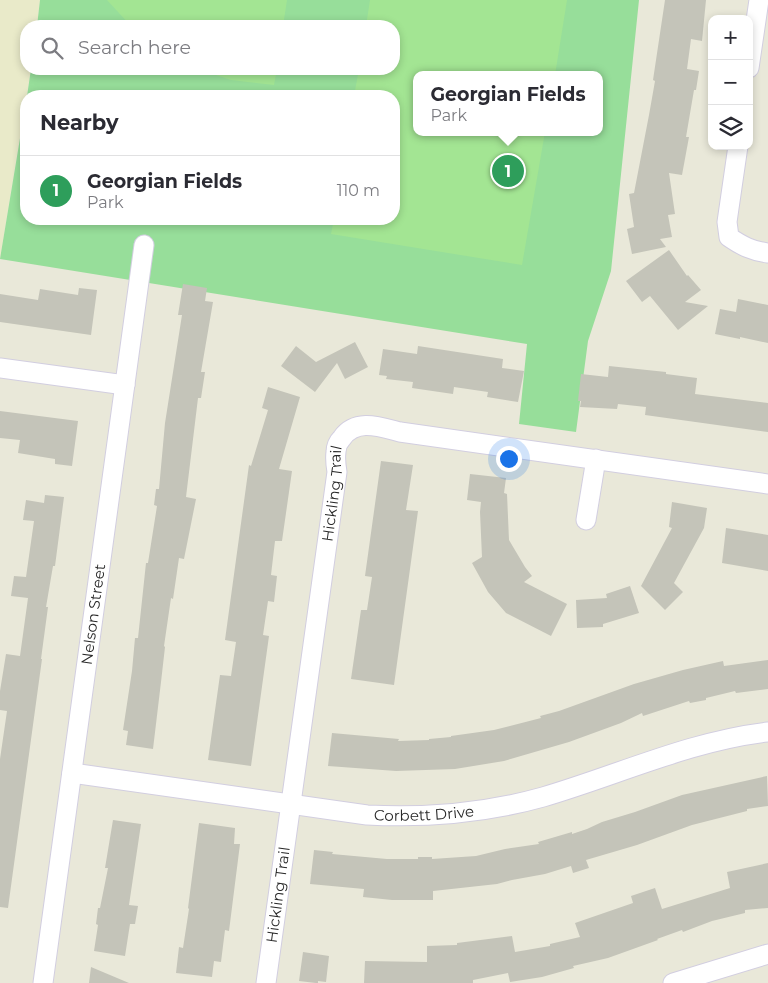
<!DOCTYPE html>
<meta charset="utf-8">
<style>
:root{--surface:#fff;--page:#f2f2f3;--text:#2b2b33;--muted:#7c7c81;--line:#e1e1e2;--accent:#0f766e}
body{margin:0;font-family:Montserrat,sans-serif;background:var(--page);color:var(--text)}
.controls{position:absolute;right:15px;top:15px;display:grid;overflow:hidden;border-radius:10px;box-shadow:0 2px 8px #0003}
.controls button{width:45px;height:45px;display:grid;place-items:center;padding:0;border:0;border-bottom:1px solid var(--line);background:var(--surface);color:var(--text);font:25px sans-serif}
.you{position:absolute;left:508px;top:458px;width:18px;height:18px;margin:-12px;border:4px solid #fff;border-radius:50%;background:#1a73e8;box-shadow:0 0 0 8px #1a73e833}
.badge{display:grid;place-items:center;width:32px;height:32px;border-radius:50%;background:var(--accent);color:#fff;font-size:16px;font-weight:700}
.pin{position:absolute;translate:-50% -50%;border:2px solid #fff;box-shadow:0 1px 5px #0006}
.popup{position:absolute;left:413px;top:71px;width:190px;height:65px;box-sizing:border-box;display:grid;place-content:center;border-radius:10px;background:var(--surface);filter:drop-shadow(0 1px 4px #0005);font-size:16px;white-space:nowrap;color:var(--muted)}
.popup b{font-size:19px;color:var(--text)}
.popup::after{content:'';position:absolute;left:50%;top:100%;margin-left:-10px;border:10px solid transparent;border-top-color:var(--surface)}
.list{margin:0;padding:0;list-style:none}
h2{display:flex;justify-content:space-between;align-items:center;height:65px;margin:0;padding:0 20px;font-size:21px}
h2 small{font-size:16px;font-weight:400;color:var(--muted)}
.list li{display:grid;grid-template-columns:32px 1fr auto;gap:15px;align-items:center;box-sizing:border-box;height:70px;padding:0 20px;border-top:1px solid var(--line)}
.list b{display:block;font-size:19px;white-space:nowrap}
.list p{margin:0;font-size:16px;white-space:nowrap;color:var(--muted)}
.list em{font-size:16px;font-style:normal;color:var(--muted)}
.icon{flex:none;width:28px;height:28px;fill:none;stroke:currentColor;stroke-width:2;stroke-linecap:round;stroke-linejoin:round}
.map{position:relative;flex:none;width:768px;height:983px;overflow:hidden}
.search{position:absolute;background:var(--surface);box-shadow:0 2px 8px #0003;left:20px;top:20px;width:380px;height:55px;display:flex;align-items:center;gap:12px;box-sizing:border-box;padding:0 18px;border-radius:20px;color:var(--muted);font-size:19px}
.panel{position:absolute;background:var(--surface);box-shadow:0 2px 8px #0003;left:20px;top:90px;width:380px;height:135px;border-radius:20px}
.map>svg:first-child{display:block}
.education{fill:#e9eac9}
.green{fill:#97de9a;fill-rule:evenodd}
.pitch{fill:#a3e593}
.building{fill:#c4c4b9}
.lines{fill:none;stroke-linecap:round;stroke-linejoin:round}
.minor-casing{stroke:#d2cee0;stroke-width:21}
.minor{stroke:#fff;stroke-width:19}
.labels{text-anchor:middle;stroke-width:4.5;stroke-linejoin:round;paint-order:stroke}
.street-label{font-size:15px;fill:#272727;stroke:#fff}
</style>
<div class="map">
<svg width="768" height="983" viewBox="0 0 768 983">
<rect width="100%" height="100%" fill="#e9e8d9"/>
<path class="education" d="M0,0H40L37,26H26V69H31L0,259Z"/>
<path class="green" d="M40,0H639L611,271L588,341L576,432L519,424L527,344L0,259L26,102V219H394V96H27L31,69H394V26H37ZM417,75H599V132H417Z"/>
<path class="pitch" d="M107,0H287L283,26H131Z
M370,0H567L555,75H417V132H545L522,265L331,234L334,219H394V96H354L359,69H394V26H366Z
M198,69H277L274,85L231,80Z"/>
<path class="building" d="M665,0H706L702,41L691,39L687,69L699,71L696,90H694L686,137H689L682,175L669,173L675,214L668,215L672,237L660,239L666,247L632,254L627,229L634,227L629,194L634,193L649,115L655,81L653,80Z
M669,250L687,276L688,275L701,290L685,302L708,306L678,330L650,296L642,302L626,281Z
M183,284L207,288L205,301L213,302L201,372H205L201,398H198L186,497L196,499L184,559L179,558L173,599L171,598L164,646L165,647L161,682L153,749L126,745L128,731L123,730L132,671L135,638H138L146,563H148L157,506L154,505L156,489H159L165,423L182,315H178Z
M79,288L97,290L91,335L0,322V294L38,300L40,289L78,295Z
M738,299L768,305V343L740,337V339L715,334L720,309L736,312Z
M355,342L368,367L345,379L337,363L315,392L281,366L296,346L316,362Z
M418,346L503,359L502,368L524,371L518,402L487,397L488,392L454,387L453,394L412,388L413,382L386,379L387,376L379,375L383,349L417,354Z
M609,366L666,372V374L697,378L695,394L768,403V432L645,415L646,407L618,404L617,409L580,407L581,401H578L581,374L608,377Z
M268,387L300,397L279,469L292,471L282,541H275L271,575L277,576L274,602L268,601L263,635L269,636L251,766L208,760L220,675L231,676L236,642L225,640L249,465L251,466L268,410L262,408Z
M0,411L78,421L72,466L55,464V459L18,453L20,440L0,438Z
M381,461L413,465L406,510L418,511L394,685L351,679L361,610H367L372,577L365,576Z
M470,474L506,478L504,493L507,494L509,540L525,567L532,576L524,582L567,604L551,636L506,613L488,592L472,563L482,557L480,512L481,502L467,500Z
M45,495L64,497L55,566H53L46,607H48L41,659H42L8,908L0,907V759L7,711L0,710V691L6,654L20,656L28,598L11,596L14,576L26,577L34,521L23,520L26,500L44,503Z
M672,502L707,508L704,528L674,583L683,592L665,610L641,586L672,528L669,527Z
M726,528L768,535V571L722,563Z
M630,586L639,613L603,624V627L577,628L576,600L607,598L606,594Z
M768,660V689L736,693L735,691L706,698V700L690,703L689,701L643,716L642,713L621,723L569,742L504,761L455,769L396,771L328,766L332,733L399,739L398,741L429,740V739L451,737V736L494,730L541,718L540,716L559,711L634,684L683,670L723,661L724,666Z
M767,776L768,806L747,809V811L692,825L637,845L586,860L589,868L573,873L571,866L545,874L512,880L497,884L433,891V900H392L363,897L364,889L310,884L314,850L333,852L332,854L387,859H418V857H432V859L476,856L505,849L539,844L538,842L572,832V834L587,829L602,822L635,812L682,795Z
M113,820L141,824L129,905L138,906L135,924H130L125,956L94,951L98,925L96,924L98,908H100L108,868H105Z
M199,823L235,828L234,844H240L229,931L225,930L221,962L214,961L212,977L176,973L179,947L183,948L189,909L188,908Z
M768,863V908L745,910V913L712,921L683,932L682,930L657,939L658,940L608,958L573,966L574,968L542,977L510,982L508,973L473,980V983H364L365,961L427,962V946L457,945V943L512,936L515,952L550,946V944L580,937L575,923L633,903L631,896L655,888L662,909L730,888L727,872Z
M303,952L329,956L326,982L318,981V983H316L299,981Z
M91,967L129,983H89Z"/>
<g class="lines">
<defs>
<g id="minor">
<path d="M749,68L759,0"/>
<path d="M738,146L727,222L729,237C742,246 752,251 768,253"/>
<path d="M0,368L125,385"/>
<path d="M586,520L596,459"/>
<path id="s1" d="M72,773L367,815C426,818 486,813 543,797C618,775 690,741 768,732"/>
<path id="s2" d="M43,983L144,245"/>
<path id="s3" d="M266,983L337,472C336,466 335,459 336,452C336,447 338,442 342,438C356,418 380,427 400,432L768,484"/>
<path d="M673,983L768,954"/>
</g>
</defs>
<use href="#minor" class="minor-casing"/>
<use href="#minor" class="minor"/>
</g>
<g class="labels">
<g class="street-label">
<text dy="5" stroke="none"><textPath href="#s3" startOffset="494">Hickling Trail</textPath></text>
<text dy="5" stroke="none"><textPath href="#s2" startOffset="372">Nelson Street</textPath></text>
<text dy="5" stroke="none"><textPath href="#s1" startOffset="355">Corbett Drive</textPath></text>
<text dy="5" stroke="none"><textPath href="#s3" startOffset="89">Hickling Trail</textPath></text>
</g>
</g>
</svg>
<div class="controls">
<button>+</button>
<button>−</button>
<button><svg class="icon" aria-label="layers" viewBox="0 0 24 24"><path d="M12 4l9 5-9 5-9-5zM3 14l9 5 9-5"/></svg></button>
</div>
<div class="you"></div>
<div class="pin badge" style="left:508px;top:171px;background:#2e9e5b">1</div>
<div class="popup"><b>Georgian Fields</b>Park</div>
<div class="search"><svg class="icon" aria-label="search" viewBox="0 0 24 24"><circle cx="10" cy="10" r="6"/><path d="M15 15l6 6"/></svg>Search here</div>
<section class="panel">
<h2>Nearby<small></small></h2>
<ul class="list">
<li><span class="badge" style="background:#2e9e5b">1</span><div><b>Georgian Fields</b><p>Park</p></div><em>110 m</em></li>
</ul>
</section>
</div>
